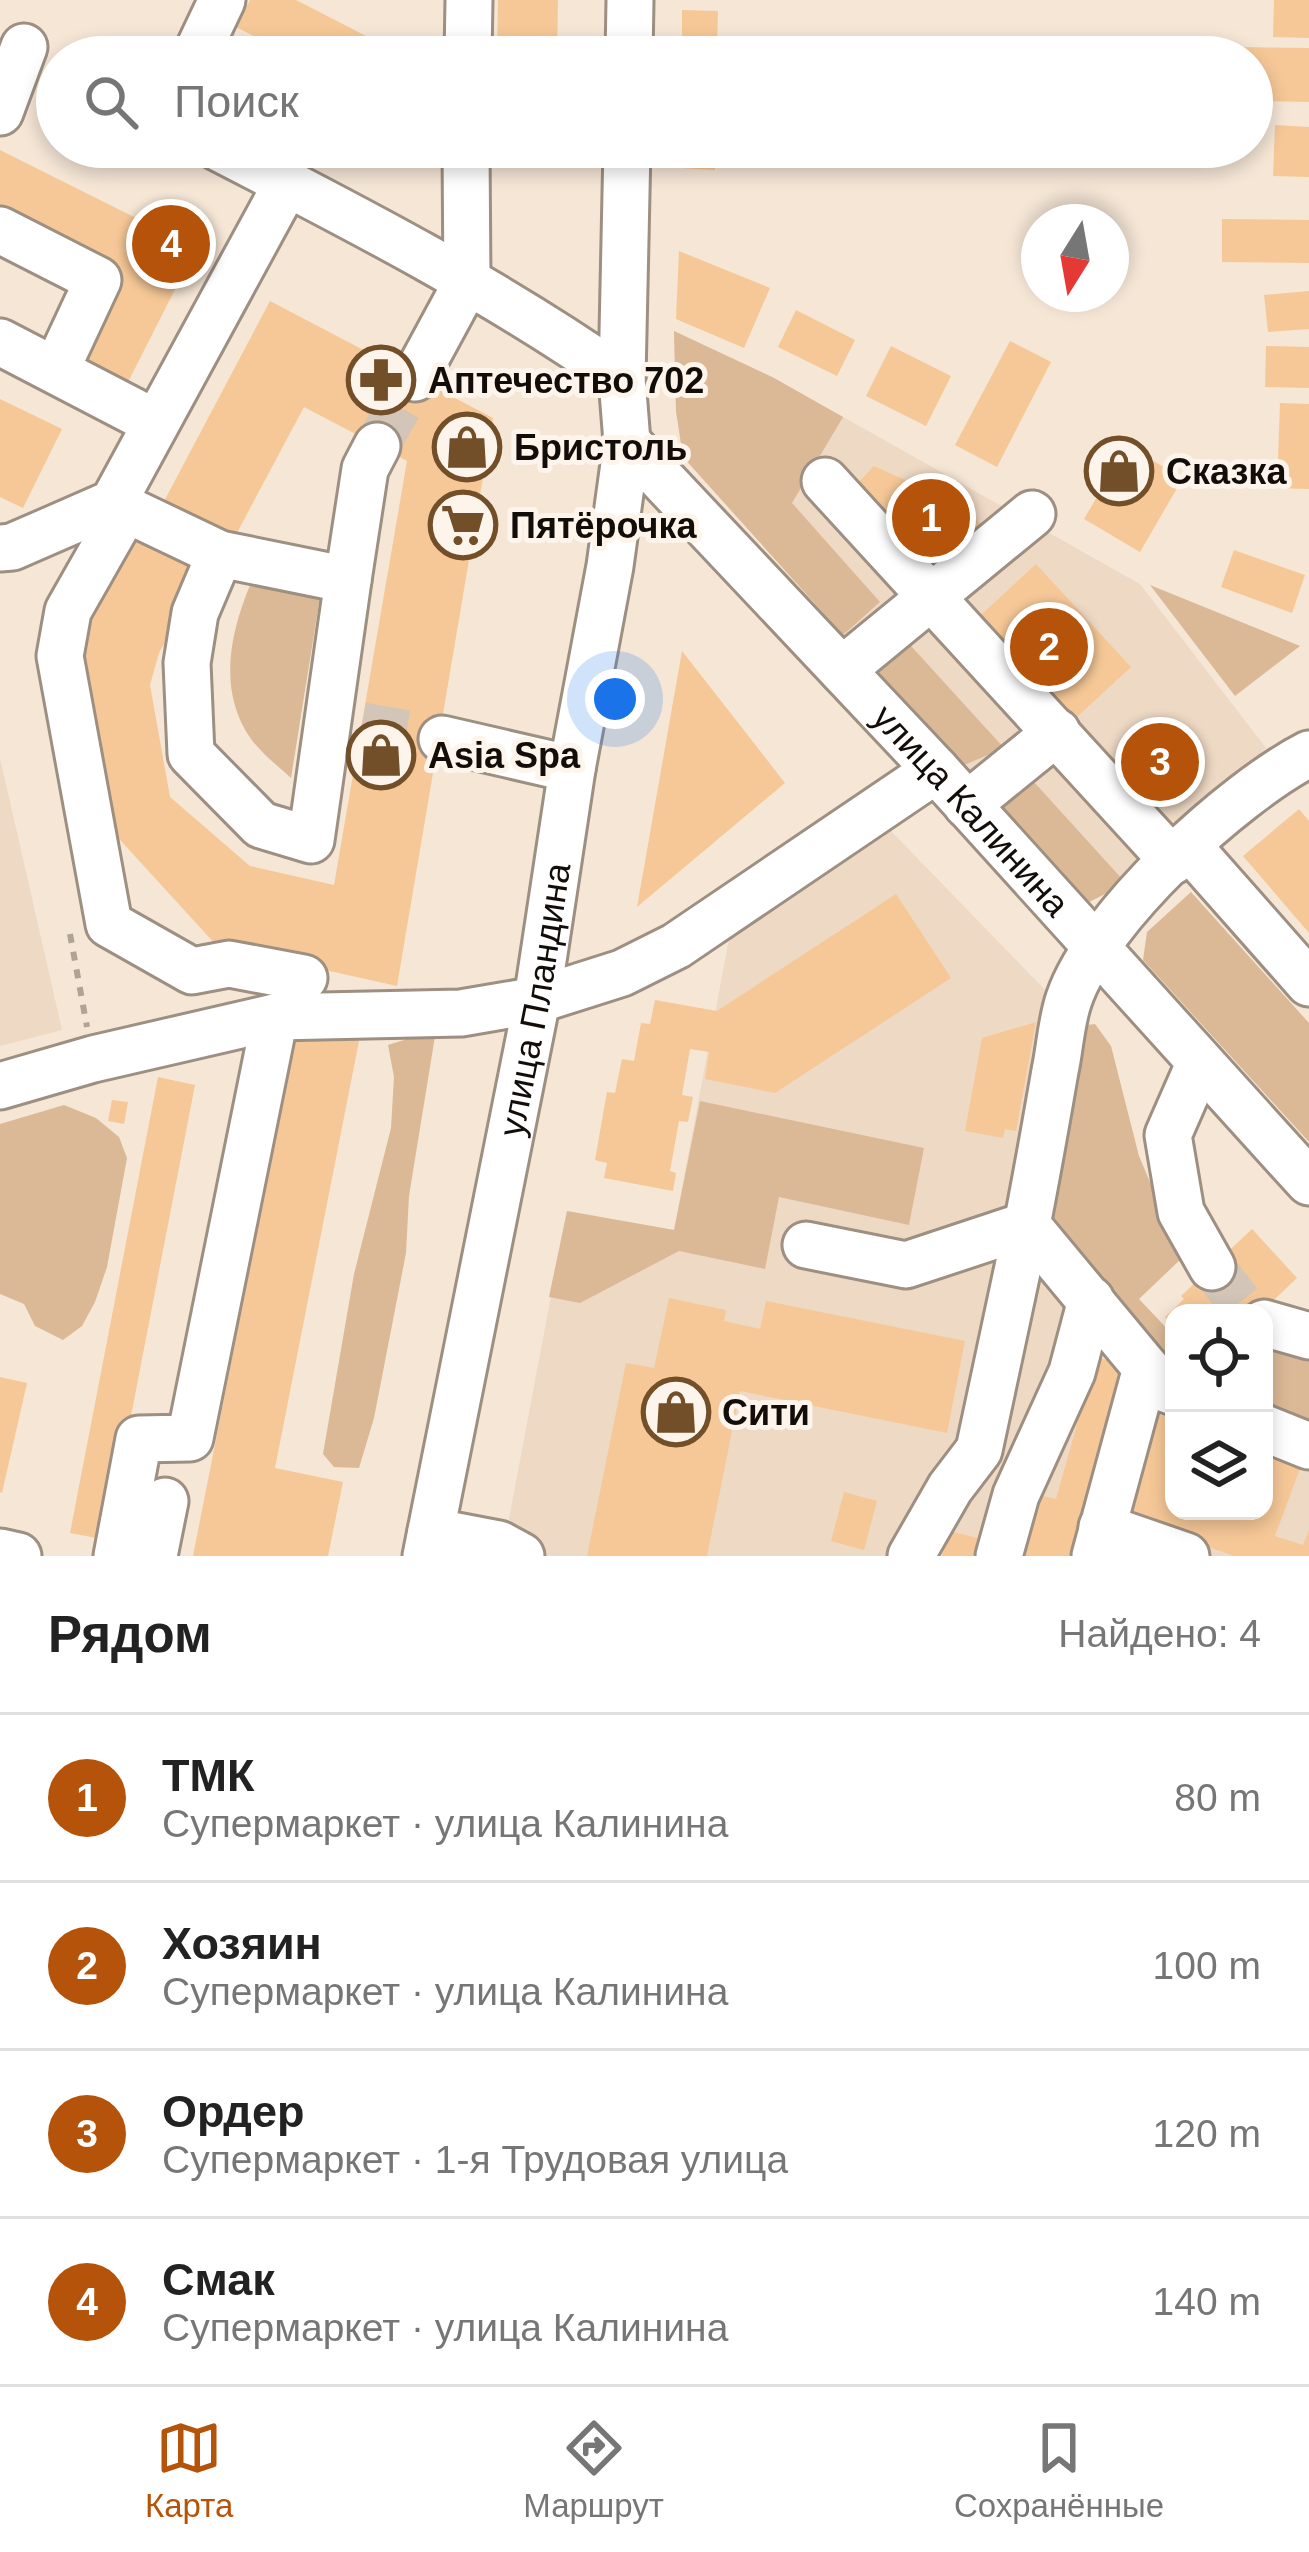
<!DOCTYPE html>
<html lang="ru">
<meta charset="utf-8">
<style>
:root{--surface:#fff;--page:#f6f6f6;--text:#222;--muted:#767676;--line:#e0e0e0;--accent:#b45309}
body{margin:0;font-family:Helvetica,sans-serif;background:var(--page);color:var(--text)}
.controls{position:absolute;right:36px;bottom:36px;display:grid;overflow:hidden;border-radius:24px;box-shadow:0 6px 18px #0003}
.controls button{width:108px;height:108px;display:grid;place-items:center;padding:0;border:0;border-bottom:3px solid var(--line);background:var(--surface);color:var(--text);font:60px sans-serif}
.compass{position:absolute;left:1021px;top:204px;width:108px;height:108px;border-radius:50%;background:var(--surface);box-shadow:0 6px 18px #0003;rotate:191deg}
.you{position:absolute;left:615px;top:699px;width:42px;height:42px;margin:-30px;border:9px solid #fff;border-radius:50%;background:#1a73e8;box-shadow:0 0 0 18px #1a73e833}
.badge{display:grid;place-items:center;width:78px;height:78px;border-radius:50%;background:var(--accent);color:#fff;font-size:39px;font-weight:700}
.pin{position:absolute;translate:-50% -50%;border:6px solid #fff;box-shadow:0 3px 12px #0006}
.list{margin:0;padding:0;list-style:none}
h2{display:flex;justify-content:space-between;align-items:center;height:156px;margin:0;padding:0 48px;font-size:51px}
h2 small{font-size:39px;font-weight:400;color:var(--muted)}
.list li{display:grid;grid-template-columns:78px 1fr auto;gap:36px;align-items:center;box-sizing:border-box;height:168px;padding:0 48px;border-top:3px solid var(--line)}
.list b{display:block;font-size:45px;white-space:nowrap}
.list p{margin:0;font-size:39px;white-space:nowrap;color:var(--muted)}
.list em{font-size:39px;font-style:normal;color:var(--muted)}
.icon{flex:none;width:66px;height:66px;fill:none;stroke:currentColor;stroke-width:2;stroke-linecap:round;stroke-linejoin:round}
.map{position:relative;flex:none;width:1309px;height:1556px;overflow:hidden}
.search{position:absolute;background:var(--surface);box-shadow:0 6px 18px #0003;left:36px;right:36px;top:36px;height:132px;display:flex;align-items:center;gap:30px;box-sizing:border-box;padding:0 42px;border-radius:66px;color:var(--muted);font-size:45px}
.sheet{height:828px;background:var(--surface)}
nav{display:flex;justify-content:space-around;align-items:center;box-sizing:border-box;height:168px;border-top:3px solid var(--line);background:var(--surface);font-size:33px;color:var(--muted)}
nav a{display:grid;justify-items:center;gap:6px}
nav .on{color:var(--accent)}
.map>svg:first-child{display:block}
.built{fill:#eed9c4}
.green{fill:#dbb996}
.building{fill:#f6c897}
.lines{fill:none;stroke-linecap:round;stroke-linejoin:round}
.minor-tunnel{stroke:#d3c5b7;stroke-width:45;stroke-dasharray:45 22;stroke-linecap:butt}
.minor-casing{stroke:#9d8f81;stroke-width:51}
.path{stroke:#afa396;stroke-width:6;stroke-dasharray:9 9;stroke-linecap:butt}
.minor{stroke:#fff;stroke-width:45}
.labels{text-anchor:middle;stroke-width:10;stroke-linejoin:round;paint-order:stroke}
.poi-label{font-size:36px;font-weight:bold;fill:#120d08;stroke:#fdf4eb;text-anchor:start}
.street-label{font-size:36px;fill:#120d08;stroke:#fdf4eb}
</style>
<div class="map">
<svg width="1309" height="1556" viewBox="0 0 1309 1556">
<rect width="100%" height="100%" fill="#f5e6d6"/>
<path class="built" d="M674,331L774,378L1140,584L1266,748L1107,893L1087,903L683,457L676,411Z
M0,758L62,1030L0,1046Z
M887,827L1050,995L1069,1299L1055,1361L1174,1388V1511H1264V1421L1309,1437V1556H502L567,1211L674,1230L730,934Z"/>
<path class="green" d="M674,331L774,378L843,417L792,503L880,602L843,635L683,457L676,411Z
M257,569L320,597L291,778C278,766 262,754 251,739C214,686 233,622 257,569Z
M1150,585L1300,646L1235,696Z
M901,635L1004,748L962,766L873,668Z
M1024,771L1123,880L1107,893L1087,903L1000,808Z
M1191,892L1309,1023V1142L1143,960L1147,932Z
M1095,1024L1111,1046L1139,1156L1182,1258L1139,1299L1174,1336V1380L1033,1224L1080,1026Z
M436,1030L409,1196L406,1253L374,1418L359,1468L334,1467L323,1454L354,1274L391,1128L394,1077L388,1045Z
M700,1101L924,1148L909,1225L779,1197L765,1269L679,1251L580,1303L549,1297L567,1211L674,1230Z
M64,1105L96,1118L119,1137L127,1158L107,1267L95,1302L82,1326L63,1340L35,1326L24,1304L0,1294V1124Z
M1264,1343L1309,1358V1437L1264,1421Z"/>
<path class="building" d="M250,0H296L407,57H294L236,27Z
M498,0H558L557,57H497Z
M1274,0H1309V38L1273,37Z
M682,10L718,11L717,49L749,51V57H682Z
M1238,47L1309,48V102L1252,101V57H1237Z
M1275,125L1309,127V177L1273,176Z
M497,147H557V160H497Z
M682,147H716L715,170L681,168Z
M0,150L196,248L123,392L65,363L111,272L0,216Z
M1222,219L1309,220V263L1222,262Z
M679,251L770,288L744,348L676,319Z
M1309,291V329L1268,332L1264,295Z
M270,301L493,418L397,986L217,946L100,818L74,664L82,620L132,529L205,568L159,653L150,685L170,797L250,866L334,885L407,461L304,407L231,544L161,507Z
M796,310L855,340L837,376L778,347Z
M1010,341L1051,362L997,467L955,445Z
M891,346L951,376L926,426L866,396Z
M1266,346L1309,347V388L1265,387Z
M0,399L62,429L23,508L0,497Z
M1280,403L1309,404V489L1277,488Z
M1127,446L1183,478L1140,552L1084,519Z
M874,466L966,508L983,527L939,570L856,485Z
M1234,550L1305,575L1292,613L1221,587Z
M1036,564L1131,667L1063,730L968,627Z
M682,651L785,783L637,907Z
M1160,716L1206,766L1161,808L1115,758Z
M1299,809L1309,821V933L1243,856Z
M896,894L951,978L775,1093L705,1079L709,1052L690,1049L682,1095L693,1097L688,1122L679,1121L670,1171L676,1173L673,1191L604,1178L607,1163L595,1160L607,1092L615,1093L622,1059L634,1061L641,1023L650,1024L655,1000L717,1011Z
M1036,1022L1016,1131L1005,1129L1003,1138L965,1131L982,1038Z
M297,1029L359,1041L275,1468L343,1482L328,1556H193Z
M158,1077L195,1085L107,1540L70,1533Z
M112,1100L128,1102L124,1124L108,1121Z
M1252,1229L1297,1278L1260,1313H1174V1326L1165,1317L1184,1299L1181,1296Z
M669,1298L726,1310L724,1321L760,1329L766,1301L965,1341L947,1433L740,1391L707,1556H587L626,1363L654,1368Z
M1096,1357L1126,1365L1076,1556H1010L1026,1492L1056,1499Z
M0,1377L27,1383L2,1493L0,1492Z
M1149,1411L1174,1420V1511H1264V1453L1301,1466L1275,1536L1303,1545L1309,1530V1556H1234L1114,1513Z
M844,1492L877,1501L864,1550L831,1541Z
M949,1531L982,1539L978,1556H942Z"/>
<g class="lines">
<path class="minor-tunnel" d="M377,446L415,378
M362,725L442,739
M1212,1267L1248,1313"/>
<defs>
<g id="minor">
<path d="M195,57L222,0"/>
<path d="M468,57L469,0"/>
<path d="M629,57L630,0"/>
<path d="M0,112L24,47"/>
<path d="M217,147C355,218 495,290 622,379"/>
<path d="M0,230L98,280L56,370"/>
<path d="M0,342L154,422"/>
<path d="M415,378L467,282L466,147"/>
<path id="s1" d="M627,442L936,770L1309,1182"/>
<path d="M825,481L1173,861"/>
<path d="M113,503L220,554L348,580L365,469L377,446"/>
<path d="M126,509L68,611L60,656L109,924L192,971L229,964L304,978"/>
<path d="M0,548L12,547L113,503L287,183"/>
<path d="M220,554L195,613L187,663L191,754L261,825L311,840L348,580"/>
<path d="M842,670L1032,514"/>
<path d="M442,739L572,769"/>
<path d="M967,805L1057,732"/>
<path d="M1188,846L1309,983"/>
<path d="M1200,1062L1168,1135L1181,1212L1212,1267"/>
<path d="M0,1086L93,1059L275,1017L461,1013L537,1000L622,973L676,946L936,770"/>
<path d="M806,1245L906,1265L1027,1225"/>
<path d="M1264,1323L1309,1336"/>
<path d="M1174,1392L1163,1388L1146,1368L1027,1225C1037,1174 1046,1123 1055,1071C1060,1048 1061,1022 1069,999C1097,917 1233,793 1309,754"/>
<path d="M1264,1428L1309,1446"/>
<path d="M1102,1527L1186,1556"/>
<path d="M431,1531L499,1544L521,1556"/>
<path d="M0,1552L18,1556"/>
<path d="M117,1556L139,1439L190,1438L275,1017"/>
<path d="M154,1556L165,1501"/>
<path id="s2" d="M426,1556L537,1000L572,769L610,566L627,442L622,379L627,147"/>
<path d="M911,1556L950,1488L979,1450L1027,1225"/>
<path d="M999,1556L1016,1495L1072,1372L1091,1300"/>
<path d="M1095,1556L1146,1368"/>
</g>
</defs>
<use href="#minor" class="minor-casing"/>
<path class="path" d="M70,934L87,1027"/>
<use href="#minor" class="minor"/>
</g>
<defs>
<symbol id="pharmacy-ring" viewBox="-11 -11 22 22"><circle r="9.5" fill="#fdf4eb" stroke="#724f28" stroke-width="1.5"/><path d="M-2-6h4v4h4v4h-4v4h-4v-4h-4v-4h4Z" fill="#724f28"/></symbol>
<symbol id="shop-ring" viewBox="-11 -11 22 22"><circle r="9.5" fill="#fdf4eb" stroke="#724f28" stroke-width="1.5"/><path d="M-5-2.5h2.3a2.7 3.5 0 0 1 5.4 0H5L5.5 6h-11ZM-1.5-2.5h3a1.5 2.3 0 0 0-3 0Z" fill="#724f28"/></symbol>
<symbol id="supermarket-ring" viewBox="-11 -11 22 22"><circle r="9.5" fill="#fdf4eb" stroke="#724f28" stroke-width="1.5"/><path d="M-6-5.5h2.5l.6 2H6L4.5 2H-2.5L-4.4-4H-6ZM-1.5 3.2a1.3 1.3 0 1 0 .1 0ZM3 3.2a1.3 1.3 0 1 0 .1 0Z" fill="#724f28"/></symbol>
</defs>
<g fill-rule="evenodd">
<use href="#pharmacy-ring" x="343" y="342" width="76" height="76"/>
<use href="#shop-ring" x="429" y="409" width="76" height="76"/>
<use href="#shop-ring" x="1081" y="433" width="76" height="76"/>
<use href="#supermarket-ring" x="425" y="487" width="76" height="76"/>
<use href="#shop-ring" x="343" y="717" width="76" height="76"/>
<use href="#shop-ring" x="638" y="1374" width="76" height="76"/>
</g>
<g class="labels">
<g class="poi-label">
<text x="428" y="393">Аптечество 702</text>
<text x="514" y="460">Бристоль</text>
<text x="1166" y="484">Сказка</text>
<text x="510" y="538">Пятёрочка</text>
<text x="428" y="768">Asia Spa</text>
<text x="722" y="1425">Сити</text>
</g>
<g class="street-label">
<text dy="13" stroke="none"><textPath href="#s1" startOffset="504">улица Калинина</textPath></text>
<text dy="13" stroke="none"><textPath href="#s2" startOffset="567">улица Пландина</textPath></text>
</g>
</g>
</svg>
<div class="controls">
<button><svg class="icon" aria-label="locate" viewBox="0 0 24 24"><circle cx="12" cy="12" r="6"/><path d="M12 2v4M12 18v4M2 12h4M18 12h4"/></svg></button>
<button><svg class="icon" aria-label="layers" viewBox="0 0 24 24"><path d="M12 4l9 5-9 5-9-5zM3 14l9 5 9-5"/></svg></button>
</div>
<svg class="compass" viewBox="-18 -18 36 36"><path d="M0-13l5 13h-10z" fill="#e53935"/><path d="M0 13l5-13h-10z" fill="#767676"/></svg>
<div class="you"></div>
<div class="pin badge" style="left:931px;top:518px">1</div>
<div class="pin badge" style="left:1049px;top:647px">2</div>
<div class="pin badge" style="left:1160px;top:762px">3</div>
<div class="pin badge" style="left:171px;top:244px">4</div>
<div class="search"><svg class="icon" aria-label="search" viewBox="0 0 24 24"><circle cx="10" cy="10" r="6"/><path d="M15 15l6 6"/></svg>Поиск</div>
</div>
<section class="sheet">
<h2>Рядом<small>Найдено: 4</small></h2>
<ul class="list">
<li><span class="badge">1</span><div><b>ТМК</b><p>Супермаркет · улица Калинина</p></div><em>80 m</em></li>
<li><span class="badge">2</span><div><b>Хозяин</b><p>Супермаркет · улица Калинина</p></div><em>100 m</em></li>
<li><span class="badge">3</span><div><b>Ордер</b><p>Супермаркет · 1-я Трудовая улица</p></div><em>120 m</em></li>
<li><span class="badge">4</span><div><b>Смак</b><p>Супермаркет · улица Калинина</p></div><em>140 m</em></li>
</ul>
</section>
<nav>
<a class="on"><svg class="icon" aria-label="map" viewBox="0 0 24 24"><path d="M3 6l6-2 6 2 6-2v14l-6 2-6-2-6 2zM9 4v14M15 6v14"/></svg>Карта</a>
<a><svg class="icon" aria-label="directions" viewBox="0 0 24 24"><path d="M12 3l9 9-9 9-9-9zM9 14v-3h6M13 9l2 2-2 2"/></svg>Маршрут</a>
<a><svg class="icon" aria-label="saved" viewBox="0 0 24 24"><path d="M7 4h10v16l-5-4-5 4z"/></svg>Сохранённые</a>
</nav>
